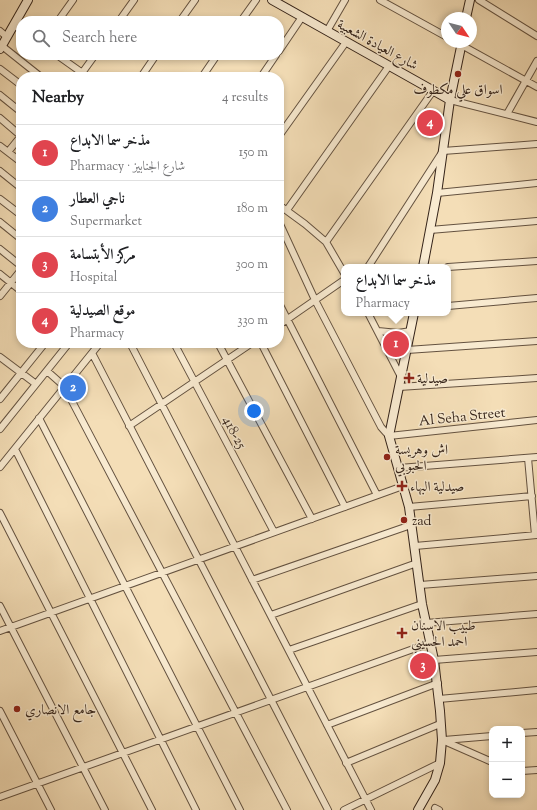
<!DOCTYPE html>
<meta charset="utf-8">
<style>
:root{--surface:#fff;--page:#f2f2f2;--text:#202124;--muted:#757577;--line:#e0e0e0;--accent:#8f2418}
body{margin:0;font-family:"Sorts Mill Goudy",Amiri,serif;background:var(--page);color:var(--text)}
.controls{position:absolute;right:12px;bottom:12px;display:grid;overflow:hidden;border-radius:8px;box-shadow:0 2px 6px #0003}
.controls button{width:36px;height:36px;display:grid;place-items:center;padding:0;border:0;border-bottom:1px solid var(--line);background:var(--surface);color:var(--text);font:20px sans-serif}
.compass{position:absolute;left:441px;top:12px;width:36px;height:36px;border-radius:50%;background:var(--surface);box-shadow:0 2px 6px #0003;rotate:125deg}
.you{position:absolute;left:254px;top:411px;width:14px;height:14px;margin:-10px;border:3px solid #fff;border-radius:50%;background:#1a73e8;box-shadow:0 0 0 6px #1a73e833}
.badge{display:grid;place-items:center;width:26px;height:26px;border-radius:50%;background:var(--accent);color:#fff;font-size:13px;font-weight:700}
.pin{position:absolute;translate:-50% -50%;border:2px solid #fff;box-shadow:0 1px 4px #0006}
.popup{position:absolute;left:341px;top:264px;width:110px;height:52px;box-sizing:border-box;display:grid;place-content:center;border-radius:8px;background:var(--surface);filter:drop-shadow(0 1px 3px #0005);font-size:13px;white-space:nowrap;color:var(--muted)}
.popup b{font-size:15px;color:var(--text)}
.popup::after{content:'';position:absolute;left:50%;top:100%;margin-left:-8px;border:8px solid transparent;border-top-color:var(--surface)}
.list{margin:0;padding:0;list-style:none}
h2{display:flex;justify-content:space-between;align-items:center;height:52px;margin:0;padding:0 16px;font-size:17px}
h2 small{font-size:13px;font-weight:400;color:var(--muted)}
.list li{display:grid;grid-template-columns:26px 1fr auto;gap:12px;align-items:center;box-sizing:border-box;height:56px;padding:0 16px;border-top:1px solid var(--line)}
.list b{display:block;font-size:15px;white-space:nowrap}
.list p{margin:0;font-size:13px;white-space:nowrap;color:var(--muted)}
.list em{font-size:13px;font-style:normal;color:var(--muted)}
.icon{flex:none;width:22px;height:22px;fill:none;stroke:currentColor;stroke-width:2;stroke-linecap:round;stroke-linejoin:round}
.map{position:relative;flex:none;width:537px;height:810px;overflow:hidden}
.search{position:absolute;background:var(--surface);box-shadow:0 2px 6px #0003;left:16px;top:16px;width:268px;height:44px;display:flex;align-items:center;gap:10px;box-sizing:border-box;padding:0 14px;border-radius:16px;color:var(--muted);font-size:15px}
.panel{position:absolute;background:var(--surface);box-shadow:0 2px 6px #0003;left:16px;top:72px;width:268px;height:276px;border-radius:16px}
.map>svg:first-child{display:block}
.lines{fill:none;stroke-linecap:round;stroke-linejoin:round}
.street-casing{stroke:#645240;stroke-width:8}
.secondary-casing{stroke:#342319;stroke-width:10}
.street{stroke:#f8ead0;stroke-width:6}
.secondary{stroke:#f8ead0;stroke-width:8}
.poi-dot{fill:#8f2418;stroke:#f8ead0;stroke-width:1.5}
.labels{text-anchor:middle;stroke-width:3;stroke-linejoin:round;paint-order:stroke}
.street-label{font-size:14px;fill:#342319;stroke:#f8ead0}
.poi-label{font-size:14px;fill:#342319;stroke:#f8ead0;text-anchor:start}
</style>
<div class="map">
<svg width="537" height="810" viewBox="0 0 537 810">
<rect width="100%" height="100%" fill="#f4deb7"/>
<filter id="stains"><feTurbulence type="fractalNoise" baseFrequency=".005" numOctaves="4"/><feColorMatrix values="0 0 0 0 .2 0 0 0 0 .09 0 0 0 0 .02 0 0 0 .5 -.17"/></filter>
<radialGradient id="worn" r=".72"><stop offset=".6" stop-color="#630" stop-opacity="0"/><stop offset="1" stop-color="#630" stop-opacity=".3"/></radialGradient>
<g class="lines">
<defs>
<path id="street" d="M380,0L447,37
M479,0L537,36
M58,21L73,0
M119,21L134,0
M180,21L195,0
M241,21L256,0
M14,25L21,30
M0,31L7,37
M327,31L345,0
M456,42L537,87
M2,46L41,77
M279,51L302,17
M57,55L88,77
M0,69L21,85
M82,73L95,55
M141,77L156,55
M202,77L217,55
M261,77L276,55
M0,95L21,112
M450,100L537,122
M507,114L537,61
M0,118L21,136
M279,136L346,42
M0,146L21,162
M8,152L21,136
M0,171L21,188
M437,193L537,183
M0,199L21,215
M279,205L305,224L326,242L344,273
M287,210L389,66
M0,222L21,239
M279,222L315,300L381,427L389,436L537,420
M430,230L537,221
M326,242L433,91
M0,249L21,266
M368,267L443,151L537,144
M448,267L537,261
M0,274L21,291
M0,296L21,270
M279,303L377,495
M448,306L537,298
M368,313L401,377
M279,325L344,280
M378,331L398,333L411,331
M130,343L371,810
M174,343L274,532
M218,343L312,519
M261,343L345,507
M407,350L537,341
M92,353L328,810
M0,357L36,384
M47,371L64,386L287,810
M399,387L537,378
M0,399L45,343
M39,418L240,810
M129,426L252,343
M0,429L69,343
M15,449L196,810
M528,458L535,535
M0,467L100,343
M399,468L537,457
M409,507L532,496
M0,513L152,810
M415,546L537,535
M252,580L411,525
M420,585L537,576
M0,606L105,810
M271,615L417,563
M426,623L537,614
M0,631L403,486
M289,650L422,604
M434,660L537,652
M439,699L537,690
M0,711L51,810
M327,725L438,683
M522,733L537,732
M442,740L492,762
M444,740L492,736
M346,763L440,724
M522,771L537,770
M0,797L430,643
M435,808L439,810
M344,810L440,763"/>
<path id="secondary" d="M272,0L450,100
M466,18L470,0
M0,49L28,0
M423,267L437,193L450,100L462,42
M414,313L389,436L409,507L422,604L434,660L440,711L442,740L440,763L435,780L418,810"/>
</defs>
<use href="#street" class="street-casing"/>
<use href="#secondary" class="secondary-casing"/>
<use href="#street" class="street"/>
<use href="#secondary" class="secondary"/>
</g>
<g class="poi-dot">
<circle cx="458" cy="74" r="4"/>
<path d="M407 372h4v4h4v4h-4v4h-4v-4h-4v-4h4z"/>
<circle cx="387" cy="457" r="4"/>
<path d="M400 480h4v4h4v4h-4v4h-4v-4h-4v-4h4z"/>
<circle cx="404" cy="520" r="4"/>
<path d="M400 627h4v4h4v4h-4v4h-4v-4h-4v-4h4z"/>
<circle cx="17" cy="709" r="4"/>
</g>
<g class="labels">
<g class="street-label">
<text transform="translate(378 44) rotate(29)" y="5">شارع العيادة الشعبية</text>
<text transform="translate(462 416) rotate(-6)" y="5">Al Seha Street</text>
<text transform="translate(235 432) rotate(62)" y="5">418-25</text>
</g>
<g class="poi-label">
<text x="458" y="94" text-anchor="middle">اسواق علي مكطوف</text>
<text x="417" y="383">صيدلية</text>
<text x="395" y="454">اش وهريسة<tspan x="395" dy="16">الحبوبي</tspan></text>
<text x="410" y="491">صيدلية البهاء</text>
<text x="412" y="525">zad</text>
<text x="411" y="630">طبيب الاسنان<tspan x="411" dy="16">احمد الحسيني</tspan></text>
<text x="25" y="714">جامع الانصاري</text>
</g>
</g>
<rect width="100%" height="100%" filter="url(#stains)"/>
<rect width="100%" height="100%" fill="url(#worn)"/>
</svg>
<div class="controls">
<button>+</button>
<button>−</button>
</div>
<svg class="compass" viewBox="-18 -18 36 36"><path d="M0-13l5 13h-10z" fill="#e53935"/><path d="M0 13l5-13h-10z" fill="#757577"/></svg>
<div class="you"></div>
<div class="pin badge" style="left:396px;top:344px;background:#e0444e">1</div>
<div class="popup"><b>مذخر سما الابداع</b>Pharmacy</div>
<div class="pin badge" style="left:73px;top:388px;background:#3f7fe0">2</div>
<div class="pin badge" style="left:423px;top:666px;background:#e0444e">3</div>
<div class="pin badge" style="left:430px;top:123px;background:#e0444e">4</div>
<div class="search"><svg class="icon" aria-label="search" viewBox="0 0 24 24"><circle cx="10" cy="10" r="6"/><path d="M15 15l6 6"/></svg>Search here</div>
<section class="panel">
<h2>Nearby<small>4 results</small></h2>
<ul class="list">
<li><span class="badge" style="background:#e0444e">1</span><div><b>مذخر سما الابداع</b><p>Pharmacy · شارع الجنابيز</p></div><em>150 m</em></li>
<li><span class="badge" style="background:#3f7fe0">2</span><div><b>ناجي العطار</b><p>Supermarket</p></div><em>180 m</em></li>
<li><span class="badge" style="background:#e0444e">3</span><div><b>مركز الأبتسامة</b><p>Hospital</p></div><em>300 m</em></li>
<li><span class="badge" style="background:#e0444e">4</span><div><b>موقع الصيدلية</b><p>Pharmacy</p></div><em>330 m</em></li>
</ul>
</section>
</div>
